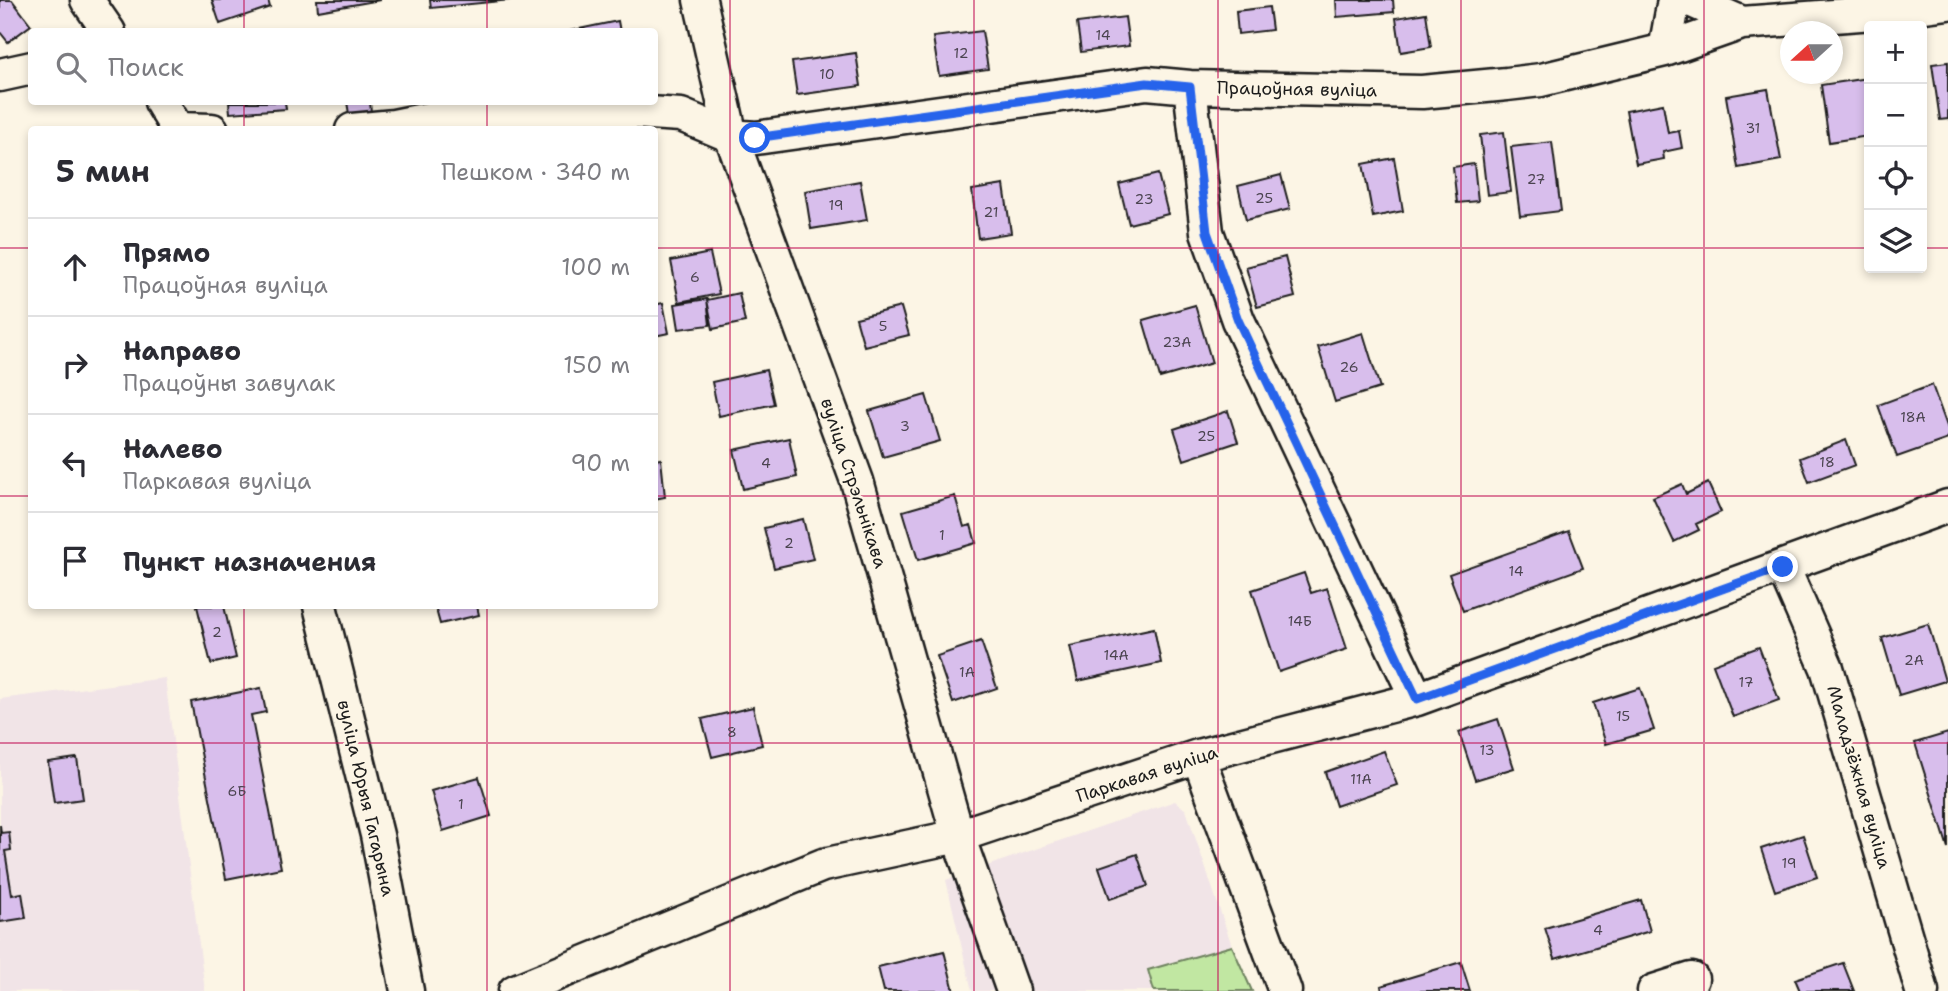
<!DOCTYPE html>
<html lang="ru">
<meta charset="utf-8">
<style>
:root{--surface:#fff;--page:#f2f2f3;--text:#2b2b33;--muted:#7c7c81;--line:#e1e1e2}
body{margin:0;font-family:"Shantell Sans",sans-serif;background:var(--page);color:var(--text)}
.controls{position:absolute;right:21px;top:21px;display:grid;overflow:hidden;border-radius:7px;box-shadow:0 4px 10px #0003}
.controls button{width:63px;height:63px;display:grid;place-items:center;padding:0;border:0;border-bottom:2px solid var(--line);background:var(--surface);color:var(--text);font:35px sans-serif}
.compass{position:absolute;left:1780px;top:21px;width:63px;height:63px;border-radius:50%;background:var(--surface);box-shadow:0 4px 10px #0003;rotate:249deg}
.stop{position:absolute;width:21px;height:21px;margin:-16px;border:5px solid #2563eb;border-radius:50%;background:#fff}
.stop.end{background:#2563eb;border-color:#fff;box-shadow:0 2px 7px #0008}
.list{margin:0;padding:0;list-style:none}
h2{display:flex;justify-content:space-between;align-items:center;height:91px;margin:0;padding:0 28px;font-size:30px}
h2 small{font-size:23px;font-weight:400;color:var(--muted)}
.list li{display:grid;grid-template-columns:46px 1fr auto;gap:21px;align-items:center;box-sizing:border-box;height:98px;padding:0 28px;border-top:2px solid var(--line)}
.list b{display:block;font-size:26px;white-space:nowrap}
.list p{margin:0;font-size:23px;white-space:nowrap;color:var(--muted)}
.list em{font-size:23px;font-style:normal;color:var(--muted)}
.icon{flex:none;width:38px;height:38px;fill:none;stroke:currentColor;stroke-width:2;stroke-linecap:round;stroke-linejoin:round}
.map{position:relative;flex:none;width:1948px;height:991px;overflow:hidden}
.search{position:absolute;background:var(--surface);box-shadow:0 4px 10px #0003;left:28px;top:28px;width:630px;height:77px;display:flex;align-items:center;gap:18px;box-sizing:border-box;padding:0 24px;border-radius:7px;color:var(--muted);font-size:26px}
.panel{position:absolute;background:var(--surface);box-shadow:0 4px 10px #0003;left:28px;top:126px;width:630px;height:483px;border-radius:7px}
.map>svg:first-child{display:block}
.built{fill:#f1e4e7}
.green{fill:#c1e7a2;stroke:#6e825f;stroke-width:2}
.building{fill:#d8beec;stroke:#1c1c1c;stroke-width:2}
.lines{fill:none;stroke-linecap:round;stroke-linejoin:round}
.minor-casing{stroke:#1c1c1c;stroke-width:37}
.minor{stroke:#fcf5e5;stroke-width:32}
.route{stroke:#2563eb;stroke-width:9}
.grid{fill:none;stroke:#c2185b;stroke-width:2;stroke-opacity:0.55}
.labels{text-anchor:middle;stroke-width:5;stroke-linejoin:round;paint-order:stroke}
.number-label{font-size:14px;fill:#4b4450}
.street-label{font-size:18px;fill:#1c1c1c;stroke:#fcf5e5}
</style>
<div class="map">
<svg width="1948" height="991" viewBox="0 0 1948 991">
<rect width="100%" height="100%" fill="#fcf5e5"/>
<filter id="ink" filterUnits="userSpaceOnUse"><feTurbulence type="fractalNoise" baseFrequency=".0143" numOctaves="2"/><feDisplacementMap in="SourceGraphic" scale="14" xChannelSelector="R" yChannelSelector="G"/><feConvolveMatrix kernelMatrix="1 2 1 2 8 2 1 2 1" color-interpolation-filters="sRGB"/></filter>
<g filter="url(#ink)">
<path class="built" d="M165,678L205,991H0V699Z
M1175,801L1186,810L1232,946L1148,970L1154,991H972L946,880Z"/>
<path class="green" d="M1232,946L1252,991H1154L1148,970Z"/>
<path class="building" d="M0,0H12L31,25L8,42L0,32Z
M212,0H268L270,7L220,24Z
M317,0H380L318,11Z
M430,0H511L431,8Z
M1336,0H1393L1394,12L1337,17Z
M1269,7L1272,30L1238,34L1236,11Z
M1426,13L1431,47L1401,52L1396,18Z
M1125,17L1129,46L1081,52L1077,23Z
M618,21L620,32H569V31Z
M982,31L988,69L939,76L933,37Z
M856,53L861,86L797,95L792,62Z
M1948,62V119L1940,120L1932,64Z
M1868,78L1869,136L1829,142L1821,85Z
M1768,89L1781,160L1738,168L1726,96Z
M229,102H285L286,109L230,113Z
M347,102H370L371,112L349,114Z
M1663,104L1668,133L1679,131L1682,148L1663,152L1664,159L1636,164L1626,111Z
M1504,132L1511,192L1487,195L1480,135Z
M1552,142L1561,211L1520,216L1511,147Z
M1394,158L1403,211L1373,217L1363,164Z
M1474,164L1478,201L1457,203L1453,167Z
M1158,174L1168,214L1129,224L1119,184Z
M1281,175L1290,209L1246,220L1238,186Z
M860,181L867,220L811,229L805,191Z
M1004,185L1011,233L978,238L972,190Z
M710,253L719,294L679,302L671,261Z
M1285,257L1295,297L1257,307L1246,267Z
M739,293L745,322L713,329L707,300Z
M707,299L710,325L679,329L675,304Z
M663,303L669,333L654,336V305Z
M1195,305L1212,363L1160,378L1143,320Z
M901,307L909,335L864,346L856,318Z
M1363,333L1380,388L1335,402L1318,347Z
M766,370L774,404L719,416L712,382Z
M1932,385L1948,429V439L1897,457L1878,405Z
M926,395L940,441L883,457L869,411Z
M1228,411L1238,442L1184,460L1174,429Z
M789,438L797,477L743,489L734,450Z
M1846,440L1855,465L1809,482L1800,458Z
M661,459L665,497L654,499V460Z
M1708,483L1721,512L1696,524L1699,530L1674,542L1653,497L1682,484L1686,494Z
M955,496L964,527L971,525L976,543L918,560L903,511Z
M803,519L813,559L774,568L764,528Z
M1569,531L1583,568L1463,611L1449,574Z
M1304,573L1311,593L1327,588L1347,649L1279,672L1252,590Z
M197,606H224L236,658L211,664Z
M435,606H477L479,615L440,624Z
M1928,624L1945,681L1899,695L1882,638Z
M1154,628L1161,663L1078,681L1070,646Z
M981,641L997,688L953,703L937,656Z
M1759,647L1779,700L1733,717L1713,664Z
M261,688L266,712L251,715L281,868L226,879L191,702Z
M1640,688L1654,730L1606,744L1593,703Z
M753,707L762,745L712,757L702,719Z
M1498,719L1514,768L1475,780L1459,732Z
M1948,733V848L1915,743Z
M1384,751L1397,785L1336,806L1325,772Z
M77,758L83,799L54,803L48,762Z
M479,777L491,816L443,831L431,791Z
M0,825L1,833L9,832L11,850L5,851L12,895L22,893L26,918L0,922Z
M1803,835L1817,877L1775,891L1761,849Z
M1137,854L1148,886L1110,899L1099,867Z
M1641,900L1650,931L1555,959L1545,928Z
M944,951L954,991H884L878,967Z
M1461,962L1470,991H1382L1381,986Z
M1843,963L1854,991H1800L1795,979Z"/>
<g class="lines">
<defs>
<path id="minor" d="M87,0L109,32
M700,0L731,136L857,481L958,836L1013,991
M1690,0L1742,23
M1665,50L1674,0
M0,75L32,68
M1190,87L1207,232L1238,320L1417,699
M161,102L178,130
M178,129L212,130
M352,130L394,126L448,115L601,110L681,115L731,136L756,138L1147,83L1190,87L1422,92L1507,84L1541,80L1665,50L1742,23L1873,13L1948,3
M1783,567L1827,668L1922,991
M320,606L377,835L407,991
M1198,756L1285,991
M515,991L823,865L958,836L1198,756L1417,699L1948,506
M1654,991L1692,979"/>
</defs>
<use href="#minor" class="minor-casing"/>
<use href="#minor" class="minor"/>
</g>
</g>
<g class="lines" filter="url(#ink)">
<path class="route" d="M755,138L1147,83L1190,87L1207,232L1238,320L1417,699L1783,567"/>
</g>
<path class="grid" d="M244,0V32M487,0V32M730,0V991M974,0V991M1218,0V991M1461,0V991M1704,0V991M244,102V130M487,102V130M0,248H32M654,248H1869M1922,248H1948M0,496H32M654,496H1948M244,606V991M487,606V991M0,743H1948"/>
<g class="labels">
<g class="number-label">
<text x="1103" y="40">14</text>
<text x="961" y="58">12</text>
<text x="827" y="79">10</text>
<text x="1753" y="133">31</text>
<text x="1536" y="184">27</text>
<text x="1264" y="203">25</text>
<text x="1144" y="204">23</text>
<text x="836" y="210">19</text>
<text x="991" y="217">21</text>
<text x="695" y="282">6</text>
<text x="883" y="331">5</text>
<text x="1177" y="347">23А</text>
<text x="1349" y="372">26</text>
<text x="1913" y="422">18А</text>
<text x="905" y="431">3</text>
<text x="1206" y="441">25</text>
<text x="1827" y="467">18</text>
<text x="766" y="468">4</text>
<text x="942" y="540">1</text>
<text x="789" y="548">2</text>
<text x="1516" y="576">14</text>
<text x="1300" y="626">14Б</text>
<text x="217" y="637">2</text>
<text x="1116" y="660">14А</text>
<text x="1914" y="665">2А</text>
<text x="967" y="677">1А</text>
<text x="1746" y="687">17</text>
<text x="1623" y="721">15</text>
<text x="732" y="737">8</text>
<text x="1487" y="755">13</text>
<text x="1361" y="784">11А</text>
<text x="237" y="796">6Б</text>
<text x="461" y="809">1</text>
<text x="1789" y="868">19</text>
<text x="1598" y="935">4</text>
</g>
<g class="street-label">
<text transform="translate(1297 89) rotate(1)" y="6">Працоўная вуліца</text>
<text transform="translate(854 483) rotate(72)" y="6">вуліца Стрэльнікава</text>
<text transform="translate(1147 774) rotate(-18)" y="6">Паркавая вуліца</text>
<text transform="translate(1859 777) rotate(74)" y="6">Маладзёжная вуліца</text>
<text transform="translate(366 798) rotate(77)" y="6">вуліца Юрыя Гагарына</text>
</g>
</g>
</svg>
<div class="controls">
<button>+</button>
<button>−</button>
<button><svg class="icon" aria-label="locate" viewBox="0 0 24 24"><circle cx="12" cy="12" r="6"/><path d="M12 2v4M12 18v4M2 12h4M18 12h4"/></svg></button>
<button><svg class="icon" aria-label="layers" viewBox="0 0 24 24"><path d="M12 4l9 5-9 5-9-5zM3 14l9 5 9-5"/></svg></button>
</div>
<svg class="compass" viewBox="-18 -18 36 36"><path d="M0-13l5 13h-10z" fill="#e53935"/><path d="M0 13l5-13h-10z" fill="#7c7c81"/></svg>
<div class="stop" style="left:755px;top:138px"></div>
<div class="stop end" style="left:1783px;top:567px"></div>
<div class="search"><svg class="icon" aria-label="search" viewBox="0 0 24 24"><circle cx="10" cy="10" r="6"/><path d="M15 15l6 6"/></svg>Поиск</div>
<section class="panel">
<h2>5 мин<small>Пешком · 340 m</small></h2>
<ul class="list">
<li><svg class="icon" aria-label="ahead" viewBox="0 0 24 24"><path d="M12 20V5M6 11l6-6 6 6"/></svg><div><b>Прямо</b><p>Працоўная вуліца</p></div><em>100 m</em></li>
<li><svg class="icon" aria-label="right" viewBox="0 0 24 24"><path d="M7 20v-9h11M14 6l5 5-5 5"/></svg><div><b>Направо</b><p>Працоўны завулак</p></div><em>150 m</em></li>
<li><svg class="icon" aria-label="left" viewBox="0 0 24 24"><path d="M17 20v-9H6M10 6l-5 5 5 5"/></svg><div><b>Налево</b><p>Паркавая вуліца</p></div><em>90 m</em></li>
<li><svg class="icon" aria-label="arrive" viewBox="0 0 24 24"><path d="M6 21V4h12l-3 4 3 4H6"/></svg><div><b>Пункт назначения</b></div></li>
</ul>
</section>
</div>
